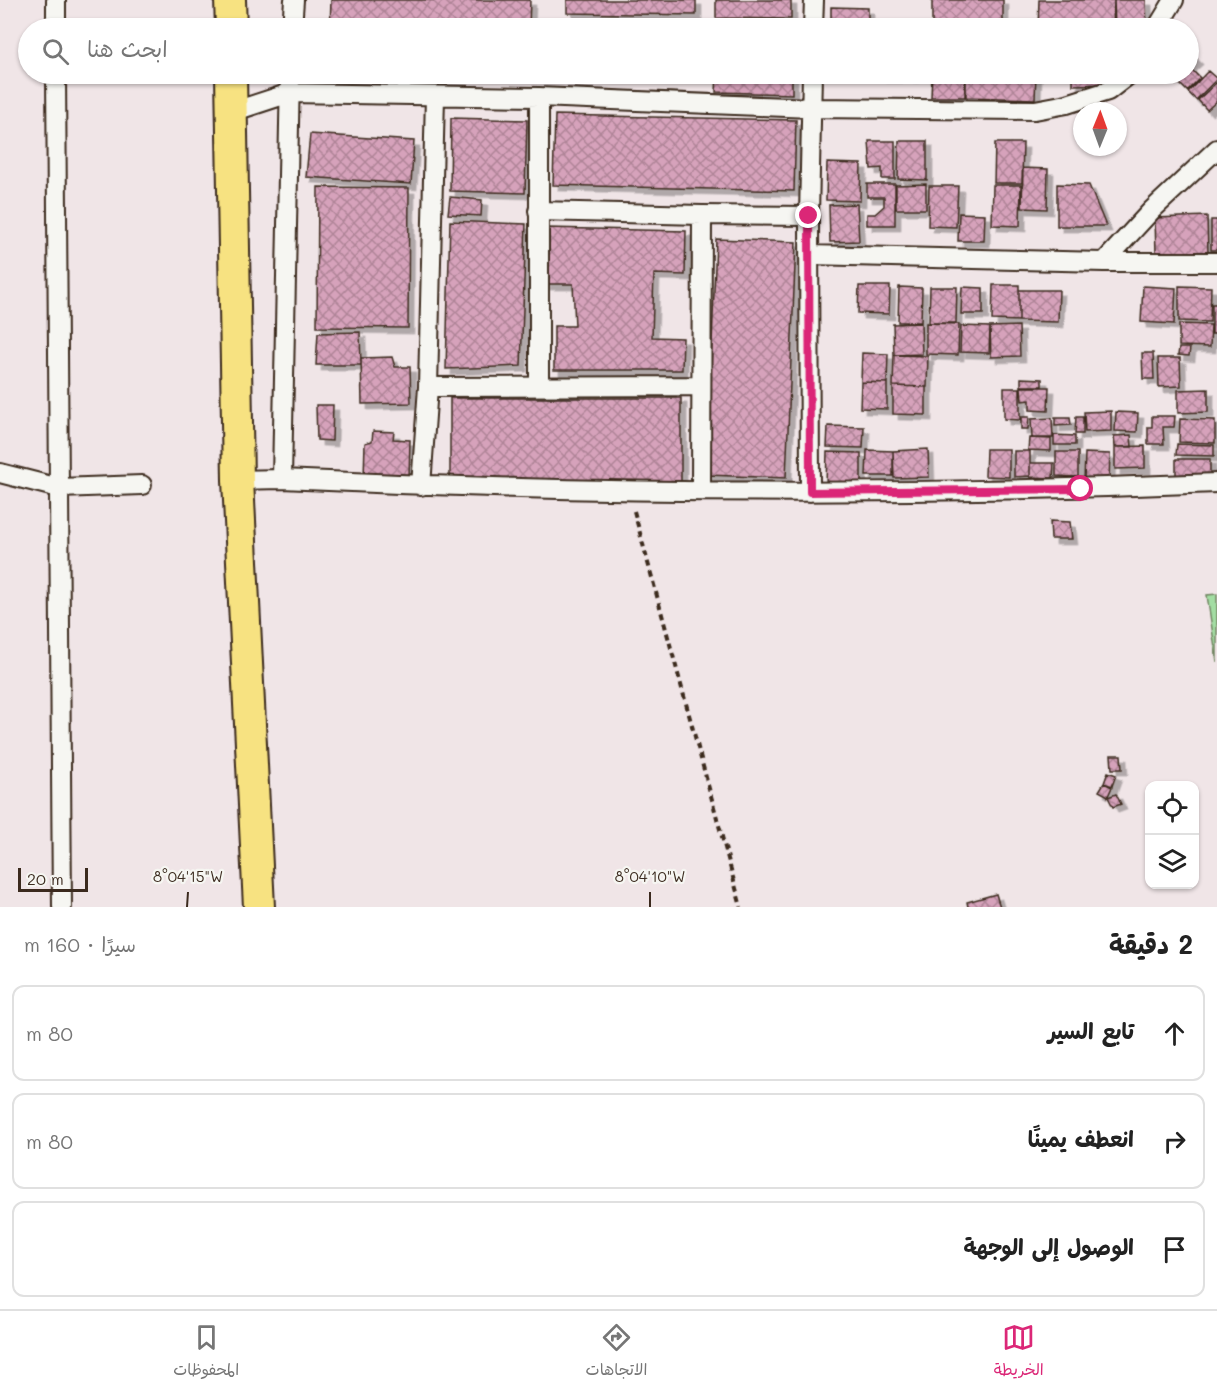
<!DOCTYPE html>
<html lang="ar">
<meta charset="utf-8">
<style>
:root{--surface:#fff;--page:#f6f6f6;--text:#222;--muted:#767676;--line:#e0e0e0;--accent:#db2777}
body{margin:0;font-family:Mali,"Playpen Sans Arabic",sans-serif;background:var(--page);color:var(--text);direction:rtl}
.controls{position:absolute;right:18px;bottom:18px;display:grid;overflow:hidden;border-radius:12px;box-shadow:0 2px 4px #0004}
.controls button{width:54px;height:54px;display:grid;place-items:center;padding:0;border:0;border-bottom:2px solid var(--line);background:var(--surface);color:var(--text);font:30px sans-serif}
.compass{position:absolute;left:1073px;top:102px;width:54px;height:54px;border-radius:50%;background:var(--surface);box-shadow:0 2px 4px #0004;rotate:1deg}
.scale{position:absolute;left:18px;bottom:15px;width:70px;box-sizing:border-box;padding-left:6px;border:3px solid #3b2a1e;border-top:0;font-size:16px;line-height:21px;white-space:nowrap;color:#3b2a1e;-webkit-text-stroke:4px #f6f6f2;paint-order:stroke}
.stop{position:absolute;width:18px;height:18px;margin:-14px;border:4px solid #db2777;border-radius:50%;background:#fff}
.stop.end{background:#db2777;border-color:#fff;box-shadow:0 2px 6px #0008}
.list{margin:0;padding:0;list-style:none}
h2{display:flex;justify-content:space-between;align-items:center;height:78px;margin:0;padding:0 24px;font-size:26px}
h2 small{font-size:20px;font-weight:400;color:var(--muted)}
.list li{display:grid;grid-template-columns:39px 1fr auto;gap:18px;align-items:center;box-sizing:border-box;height:96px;margin:0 12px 12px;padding:0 12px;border:2px solid var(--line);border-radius:12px}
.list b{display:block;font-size:22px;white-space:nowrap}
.list em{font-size:20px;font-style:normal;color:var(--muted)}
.icon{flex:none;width:33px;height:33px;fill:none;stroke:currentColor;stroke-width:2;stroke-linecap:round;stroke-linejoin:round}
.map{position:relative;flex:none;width:1217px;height:907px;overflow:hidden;direction:ltr}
.search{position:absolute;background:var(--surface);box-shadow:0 2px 4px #0004;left:18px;right:18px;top:18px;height:66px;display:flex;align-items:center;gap:15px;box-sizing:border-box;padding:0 21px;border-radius:33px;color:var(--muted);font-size:22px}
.sheet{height:402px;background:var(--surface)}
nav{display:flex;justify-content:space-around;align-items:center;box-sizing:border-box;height:84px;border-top:2px solid var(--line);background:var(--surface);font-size:16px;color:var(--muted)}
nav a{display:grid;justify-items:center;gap:3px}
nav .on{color:var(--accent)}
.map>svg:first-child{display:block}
.grass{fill:#a3dda3;stroke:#6f8460;stroke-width:1.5}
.building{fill:url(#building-cross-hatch);stroke:#3b2a1e;stroke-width:1.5;filter:url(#shadow)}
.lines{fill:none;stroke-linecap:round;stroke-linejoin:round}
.street-casing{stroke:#3b2a1e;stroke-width:22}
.primary-casing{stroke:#3b2a1e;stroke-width:34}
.path{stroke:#3b2a1e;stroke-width:4;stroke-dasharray:6 4.5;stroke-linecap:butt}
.street{stroke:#f6f6f2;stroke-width:18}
.primary{stroke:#f7e281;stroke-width:30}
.route{stroke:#db2777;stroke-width:8}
.ticks{fill:none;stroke:#3b2a1e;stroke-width:2}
.ticks-label{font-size:15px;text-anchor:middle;fill:#3b2a1e;stroke:#f6f6f2;stroke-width:4.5;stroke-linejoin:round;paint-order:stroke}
</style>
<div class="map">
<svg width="1217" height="907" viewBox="0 0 1217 907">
<defs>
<pattern id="building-cross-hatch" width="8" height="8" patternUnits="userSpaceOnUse" patternTransform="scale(1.5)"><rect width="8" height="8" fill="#d6a2bb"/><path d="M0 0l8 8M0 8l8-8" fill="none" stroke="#af8497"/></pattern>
<filter id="shadow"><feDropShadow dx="5.5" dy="5.5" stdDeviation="0" flood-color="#0004"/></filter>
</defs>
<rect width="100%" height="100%" fill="#f0e5e7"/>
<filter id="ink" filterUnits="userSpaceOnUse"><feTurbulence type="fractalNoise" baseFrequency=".0167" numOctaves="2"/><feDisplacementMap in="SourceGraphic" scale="12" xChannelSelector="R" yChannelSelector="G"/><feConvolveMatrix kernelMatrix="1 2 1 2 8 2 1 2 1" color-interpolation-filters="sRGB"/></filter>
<g filter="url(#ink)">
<path class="grass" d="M1217,594V662L1207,595Z"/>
<path class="building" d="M331,0H530L529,28H330Z
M567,0H696V15L567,13Z
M716,0H791V19L716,18Z
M932,0H1003V28H932Z
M1039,0H1114L1113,28H1038Z
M1114,0H1146L1147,28H1115Z
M831,7L868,8V28H831Z
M718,20L793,22V28H717Z
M1188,51L1197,59L1188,67Z
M1189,67L1200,78L1187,91L1170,74H1188Z
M1208,71L1217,79L1196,100L1188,92Z
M717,74H792V94L716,92Z
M881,74H913V77H881Z
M932,74H965V97H931Z
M966,74H1036L1035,99L966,97Z
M1073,74H1114L1115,84L1073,85Z
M1217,82V101L1207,110L1198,100Z
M555,115L796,120L794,191L553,185Z
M451,118L527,120L525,193L450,191Z
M310,134L414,141L411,184L306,177Z
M869,141H895V179H882V168L871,169Z
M899,141H927V180L898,179Z
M995,143H1023L1022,183H994Z
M827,163L861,164L860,201L826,200Z
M1023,168L1048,169L1047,209L1022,208Z
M867,184H895V225H867V214H875L884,206V197H867Z
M926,184V209H896V185Z
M1057,184L1089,185L1106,226H1057Z
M993,185H1021L1020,226L992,225Z
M929,186H958L956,227L928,226Z
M318,187L409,188L408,328L317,327Z
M450,197L482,200L481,216L448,214Z
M857,204L859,241L830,242L829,205Z
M959,213L985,214L984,241H958Z
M1207,216L1208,252L1156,254L1155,218Z
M1211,220H1217V250H1211Z
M450,221L526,224L521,366L446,369Z
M546,228L686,231L685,275L654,274L652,337L683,338L682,370H554V326H575L573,284H545Z
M716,239L796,242L786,478L707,475Z
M993,285H1019V321L992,320Z
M859,286H890L889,314L858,313Z
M1143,286L1176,288L1174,324L1141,322Z
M1179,286L1211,287L1210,322L1179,321Z
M899,287L922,288L921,322H898Z
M930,287H957L956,323H929Z
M962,287L983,288V314H961Z
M1019,290H1059L1058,322L1019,321Z
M1212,304H1217V334H1212Z
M921,323L922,354L894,355L893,324Z
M926,323L959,324L958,355L926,354Z
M1179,324L1211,325L1210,347L1179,346Z
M961,326L990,327L989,353L960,352Z
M1019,326L1020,356L991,357L990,327Z
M360,332L361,365H316L318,333Z
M1179,348H1190L1189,356L1178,355Z
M862,353L888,354L887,383L861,382Z
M1142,353H1153L1154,379H1143Z
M894,355L928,356L927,387L893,386Z
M392,357L395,367H410L411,403L362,404L361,358Z
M1158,358H1180L1181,386L1159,387Z
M1021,378L1042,379V386H1021Z
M861,382L887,383V409L860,408Z
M893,386L926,387V415L893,414Z
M1021,387H1049L1048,411L1030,410V400L1022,401Z
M1004,388H1020V420L1004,419Z
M1208,389V412L1178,413V390Z
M450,398H681V482H450Z
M316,405H333L332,441L317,440Z
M1111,411V431L1085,432L1084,412Z
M1116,412L1138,413L1137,432L1115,431Z
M1152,416H1175L1174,427H1163L1164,444H1148V427H1152Z
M1021,417H1029L1028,429H1021Z
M1076,417H1083V434H1075Z
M1052,418L1053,438H1032L1031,419Z
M1055,418H1070L1071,425L1055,426Z
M1180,419L1215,420V443L1179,442Z
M828,426L864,427L863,448L827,447Z
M373,431L394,432L393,439L410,440L409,479L364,478L365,443L372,441Z
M1054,435L1075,436V445H1054Z
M1131,435L1132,447H1115L1114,436Z
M1029,438L1051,439V451L1028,450Z
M1177,444L1214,445V456L1176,455Z
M1145,446V468L1115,469V447Z
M928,449L929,477L894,478L893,451Z
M986,449H1009V477L985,476Z
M867,450L893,451V476H866Z
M1014,451H1030V476L1014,477Z
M827,452L861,453V486L826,485Z
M1056,452H1078V477L1056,476Z
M1085,453L1110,454L1109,480L1084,479Z
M1176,459H1210V479L1176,478Z
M1030,463H1054L1053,478L1030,477Z
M1050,521L1070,522L1072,539H1051Z
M1111,755H1121L1122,769H1112Z
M1108,772L1116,775L1112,786L1104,783Z
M1104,783L1112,787L1108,796L1099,791Z
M1116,794L1121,804L1113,807L1108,797Z
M996,894L1000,907H968L967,902Z"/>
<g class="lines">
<defs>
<path id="street" d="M56,0V28
M292,28L294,0
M813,28L814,0
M1157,28L1174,0
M56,74L62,907
M290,74L282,479C593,494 906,496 1217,483
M232,112L290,93L539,97L811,108L1035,110L1067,104L1108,91L1130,74
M538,211L702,215L809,216
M809,255L1104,262H1217
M1104,262L1152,210L1217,149
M539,386V97
M428,387L700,386
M0,473L59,488L142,485
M238,480L282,479
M421,486L428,387L435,96
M701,491L702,215
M810,492L809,216L812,74"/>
<path id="primary" d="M230,0L231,28
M231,74L238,480L259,907"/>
</defs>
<use href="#street" class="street-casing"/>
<use href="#primary" class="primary-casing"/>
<path class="path" d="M634,511L741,907"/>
<use href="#street" class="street"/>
<use href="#primary" class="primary"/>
</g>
</g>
<g class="lines" filter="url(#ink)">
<path class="route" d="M809,216L810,492L1081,489"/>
</g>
<path class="ticks" d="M187,907L188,892M650,907V892"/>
<g class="ticks-label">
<text x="188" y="882">8°04'15"W</text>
<text x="650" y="882">8°04'10"W</text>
</g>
</svg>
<div class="controls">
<button><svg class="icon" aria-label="locate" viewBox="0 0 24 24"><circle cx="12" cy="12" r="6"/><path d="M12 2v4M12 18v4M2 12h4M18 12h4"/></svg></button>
<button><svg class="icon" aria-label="layers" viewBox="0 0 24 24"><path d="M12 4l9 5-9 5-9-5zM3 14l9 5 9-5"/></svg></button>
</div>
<svg class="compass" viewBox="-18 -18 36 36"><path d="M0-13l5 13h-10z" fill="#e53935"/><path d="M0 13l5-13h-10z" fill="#767676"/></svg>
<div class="scale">20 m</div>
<div class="stop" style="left:1081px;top:489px"></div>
<div class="stop end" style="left:809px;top:216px"></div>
<div class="search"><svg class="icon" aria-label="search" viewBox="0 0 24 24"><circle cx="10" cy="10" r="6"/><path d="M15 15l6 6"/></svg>ابحث هنا</div>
</div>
<section class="sheet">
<h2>2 دقيقة<small>سيرًا · 160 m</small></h2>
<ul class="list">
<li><svg class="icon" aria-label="ahead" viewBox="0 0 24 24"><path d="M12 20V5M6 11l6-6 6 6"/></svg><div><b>تابع السير</b></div><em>80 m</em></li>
<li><svg class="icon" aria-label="right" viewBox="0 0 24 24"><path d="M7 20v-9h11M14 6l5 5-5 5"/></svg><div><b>انعطف يمينًا</b></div><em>80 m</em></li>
<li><svg class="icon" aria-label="arrive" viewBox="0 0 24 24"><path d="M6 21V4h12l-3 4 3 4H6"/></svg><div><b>الوصول إلى الوجهة</b></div></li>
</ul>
</section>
<nav>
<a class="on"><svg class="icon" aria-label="map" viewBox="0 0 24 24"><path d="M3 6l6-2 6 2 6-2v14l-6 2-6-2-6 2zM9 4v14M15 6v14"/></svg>الخريطة</a>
<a><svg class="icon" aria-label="directions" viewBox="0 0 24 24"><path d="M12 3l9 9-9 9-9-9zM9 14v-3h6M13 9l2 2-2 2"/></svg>الاتجاهات</a>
<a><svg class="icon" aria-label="saved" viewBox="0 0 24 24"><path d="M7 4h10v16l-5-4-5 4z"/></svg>المحفوظات</a>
</nav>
